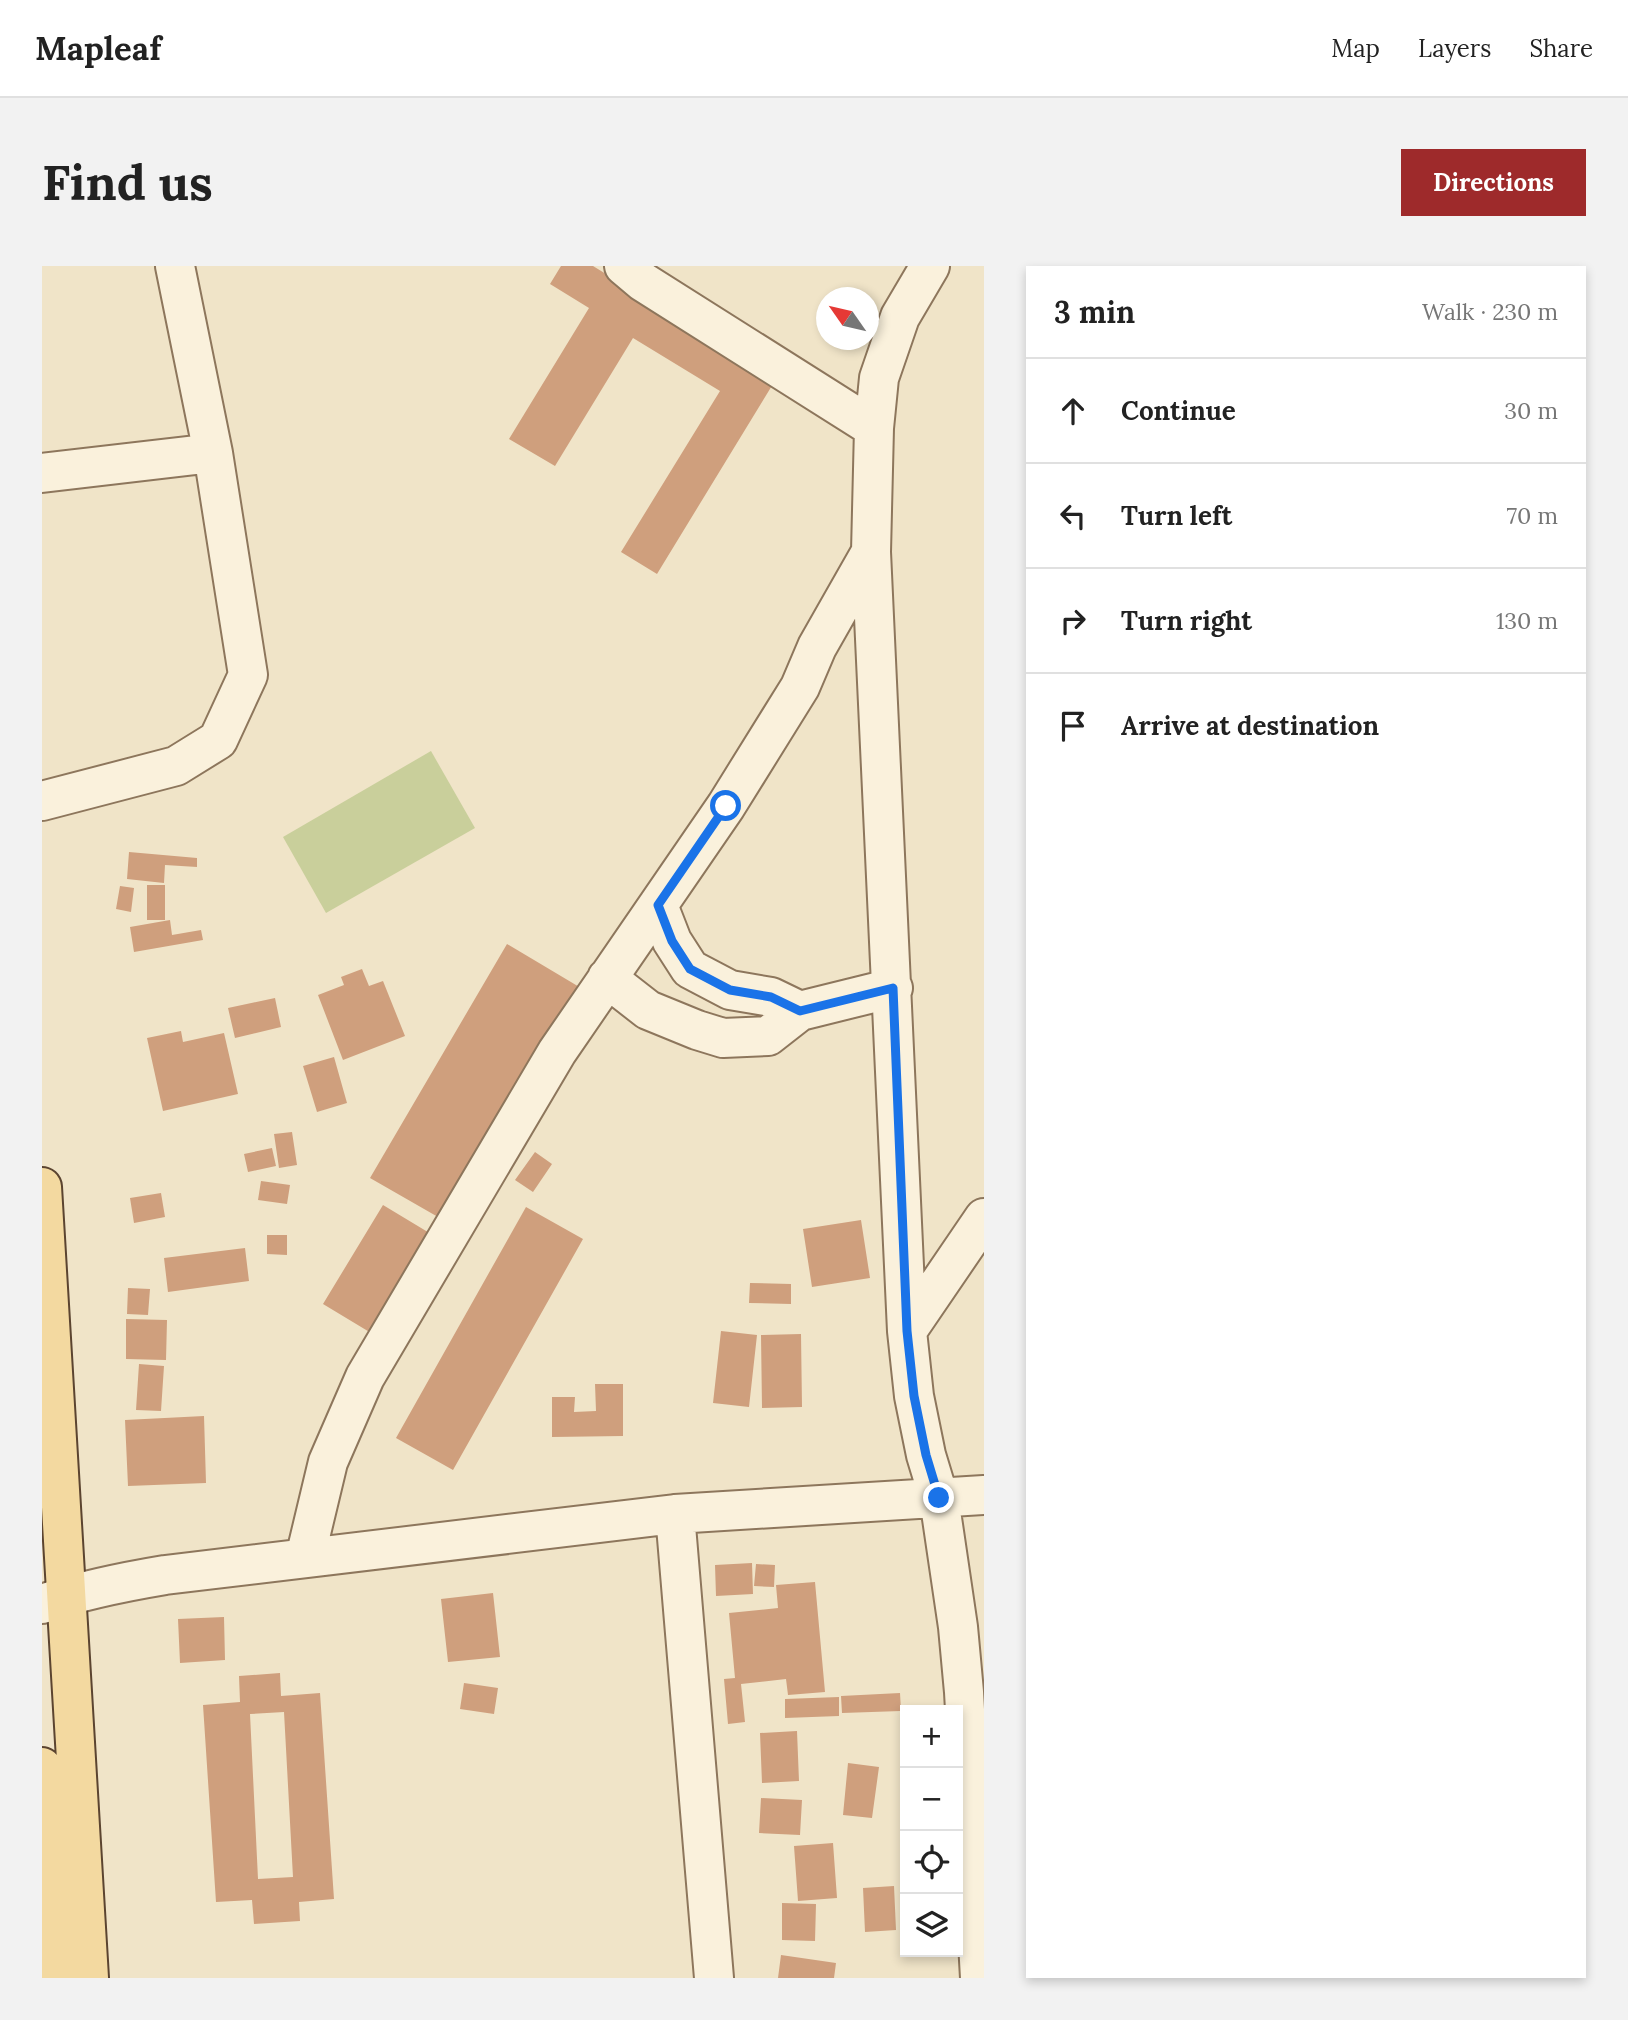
<!DOCTYPE html>
<meta charset="utf-8">
<style>
:root{--surface:#fff;--page:#f2f2f2;--text:#222;--muted:#767676;--line:#e0e0e0;--accent:#9e2a2b}
body{margin:0;font-family:Lora,serif;background:var(--page);color:var(--text)}
.controls{position:absolute;right:21px;bottom:21px;display:grid;overflow:hidden;border-radius:0px;box-shadow:0 4px 10px #0003}
.controls button{width:63px;height:63px;display:grid;place-items:center;padding:0;border:0;border-bottom:2px solid var(--line);background:var(--surface);color:var(--text);font:35px sans-serif}
.compass{position:absolute;left:774px;top:21px;width:63px;height:63px;border-radius:50%;background:var(--surface);box-shadow:0 4px 10px #0003;rotate:304deg}
.stop{position:absolute;width:21px;height:21px;margin:-16px;border:5px solid #1a73e8;border-radius:50%;background:#fff}
.stop.end{background:#1a73e8;border-color:#fff;box-shadow:0 2px 7px #0008}
.list{margin:0;padding:0;list-style:none}
h2{display:flex;justify-content:space-between;align-items:center;height:91px;margin:0;padding:0 28px;font-size:30px}
h2 small{font-size:23px;font-weight:400;color:var(--muted)}
.list li{display:grid;grid-template-columns:46px 1fr auto;gap:21px;align-items:center;box-sizing:border-box;height:105px;padding:0 28px;border-top:2px solid var(--line)}
.list b{display:block;font-size:26px;white-space:nowrap}
.list em{font-size:23px;font-style:normal;color:var(--muted)}
.icon{flex:none;width:38px;height:38px;fill:none;stroke:currentColor;stroke-width:2;stroke-linecap:round;stroke-linejoin:round}
.map{position:relative;flex:none;width:942px;height:1712px;overflow:hidden;border-radius:0px}
header{display:flex;align-items:center;gap:42px;box-sizing:border-box;height:98px;padding:0 35px;background:var(--surface);border-bottom:2px solid var(--line)}
header strong{font-size:33px}
nav{display:flex;gap:38px;margin-inline-start:auto;font-size:24px}
.intro{display:flex;align-items:center;justify-content:space-between;box-sizing:border-box;height:168px;padding:0 42px}
h1{margin:0;font-size:49px}
.button{padding:18px 32px;border-radius:0px;background:var(--accent);color:#fff;font-size:24px;font-weight:700}
main{display:flex;gap:42px;padding:0 42px}
aside{flex:1;background:var(--surface);border-radius:0px;box-shadow:0 4px 10px #0003}
.map>svg:first-child{display:block}
.green{fill:#c9cf9b}
.building{fill:#cf9f7d;fill-rule:evenodd}
.lines{fill:none;stroke-linecap:round;stroke-linejoin:round}
.minor-casing{stroke:#8d765c;stroke-width:42}
.major-casing{stroke:#5b4430;stroke-width:42}
.minor{stroke:#faf1dc;stroke-width:38}
.major{stroke:#f3d9a0;stroke-width:38}
.route{stroke:#1a73e8;stroke-width:9}
</style>
<header>
<strong>Mapleaf</strong>
<nav><a>Map</a><a>Layers</a><a>Share</a></nav>
</header>
<div class="intro"><h1>Find us</h1><a class="button">Directions</a></div>
<main>
<div class="map">
<svg width="942" height="1712" viewBox="0 0 942 1712">
<rect width="100%" height="100%" fill="#f0e4c8"/>
<path class="green" d="M389,485L433,562L284,647L241,571Z"/>
<path class="building" d="M519,0H551L734,113L615,308L579,286L678,125L591,72L513,200L467,173L547,42L508,18Z
M87,586L155,592V601L123,599L122,617L85,613Z
M105,619H123V654H105Z
M78,620L92,622L89,646L74,643Z
M128,654L130,669L159,664L161,674L92,686L88,661Z
M465,678L539,722L403,955L328,912Z
M320,703L327,720L341,715L363,770L301,794L276,729L302,719L299,711Z
M233,732L239,761L193,772L186,742Z
M139,765L141,776L182,767L196,828L121,845L105,772Z
M292,791L305,837L275,846L261,800Z
M250,866L255,899L237,902L232,868Z
M230,882L234,900L206,906L202,888Z
M493,886L510,898L491,926L473,914Z
M219,915L248,919L245,938L216,934Z
M119,927L123,951L92,957L88,932Z
M341,939L404,977L344,1076L281,1038Z
M484,941L541,973L411,1204L354,1172Z
M819,954L828,1012L770,1021L761,963Z
M225,969H245V989L225,988Z
M203,982L207,1015L126,1026L122,992Z
M708,1017L749,1018V1038L707,1037Z
M86,1022L108,1023L106,1049L85,1048Z
M84,1053L125,1054L124,1094L84,1093Z
M679,1065L715,1069L707,1141L671,1137Z
M759,1068L760,1141L720,1142L719,1069Z
M97,1098L122,1100L119,1145L94,1144Z
M553,1118H581V1170L510,1171V1131H533L532,1146L554,1145Z
M162,1150L164,1217L86,1220L83,1154Z
M710,1297L711,1328L674,1330L673,1299Z
M714,1298L733,1299L732,1321L712,1320Z
M773,1316L783,1426L746,1429L744,1413L699,1418L703,1456L686,1458L682,1413L693,1412L687,1347L736,1342L734,1319Z
M451,1327L458,1391L406,1396L399,1333Z
M182,1351L183,1394L138,1397L136,1353Z
M238,1407L239,1430L278,1427L292,1633L257,1636L258,1655L212,1658L210,1634L174,1636L161,1439L198,1436L197,1410ZM242,1446L251,1611L216,1613L208,1448Z
M422,1417L456,1422L452,1448L418,1443Z
M858,1427L859,1445L800,1447L799,1430Z
M797,1431V1450L743,1452V1433Z
M755,1465L757,1515L720,1517L718,1467Z
M806,1497L837,1501L830,1552L801,1549Z
M719,1532L760,1534L758,1569L717,1567Z
M791,1577L795,1632L756,1635L752,1580Z
M852,1620L854,1664L823,1666L821,1622Z
M740,1637L774,1638L773,1675L740,1674Z
M739,1689L794,1697L792,1712H736Z"/>
<g class="lines">
<defs>
<path id="minor" d="M582,0L601,16L832,162
M888,0L858,51L837,112L832,162L829,286L865,1065L872,1130L884,1189L897,1232L916,1361L922,1426L938,1712
M0,207L171,187
M0,535L134,500L176,474L206,409L171,187L133,0
M616,639L630,675L648,703L688,724L729,731L758,745
M565,712L606,744L655,764L681,772L726,770L758,745L851,722
M865,1065L942,952
M633,1248L672,1712
M263,1292L286,1196L323,1111L515,786L684,540L758,421L775,381L829,286
M0,1338C40,1324 81,1316 123,1309L633,1248L942,1229"/>
<path id="major" d="M0,921L47,1712
M0,1501L17,1712"/>
</defs>
<use href="#minor" class="minor-casing"/>
<use href="#major" class="major-casing"/>
<use href="#minor" class="minor"/>
<use href="#major" class="major"/>
</g>
<g class="lines">
<path class="route" d="M684,540L616,639L630,675L648,703L688,724L729,731L758,745L851,722L865,1065L872,1130L884,1189L897,1232"/>
</g>
</svg>
<div class="controls">
<button>+</button>
<button>−</button>
<button><svg class="icon" aria-label="locate" viewBox="0 0 24 24"><circle cx="12" cy="12" r="6"/><path d="M12 2v4M12 18v4M2 12h4M18 12h4"/></svg></button>
<button><svg class="icon" aria-label="layers" viewBox="0 0 24 24"><path d="M12 4l9 5-9 5-9-5zM3 14l9 5 9-5"/></svg></button>
</div>
<svg class="compass" viewBox="-18 -18 36 36"><path d="M0-13l5 13h-10z" fill="#e53935"/><path d="M0 13l5-13h-10z" fill="#767676"/></svg>
<div class="stop" style="left:684px;top:540px"></div>
<div class="stop end" style="left:897px;top:1232px"></div>
</div>
<aside>
<h2>3 min<small>Walk · 230 m</small></h2>
<ul class="list">
<li><svg class="icon" aria-label="ahead" viewBox="0 0 24 24"><path d="M12 20V5M6 11l6-6 6 6"/></svg><div><b>Continue</b></div><em>30 m</em></li>
<li><svg class="icon" aria-label="left" viewBox="0 0 24 24"><path d="M17 20v-9H6M10 6l-5 5 5 5"/></svg><div><b>Turn left</b></div><em>70 m</em></li>
<li><svg class="icon" aria-label="right" viewBox="0 0 24 24"><path d="M7 20v-9h11M14 6l5 5-5 5"/></svg><div><b>Turn right</b></div><em>130 m</em></li>
<li><svg class="icon" aria-label="arrive" viewBox="0 0 24 24"><path d="M6 21V4h12l-3 4 3 4H6"/></svg><div><b>Arrive at destination</b></div></li>
</ul>
</aside>
</main>
